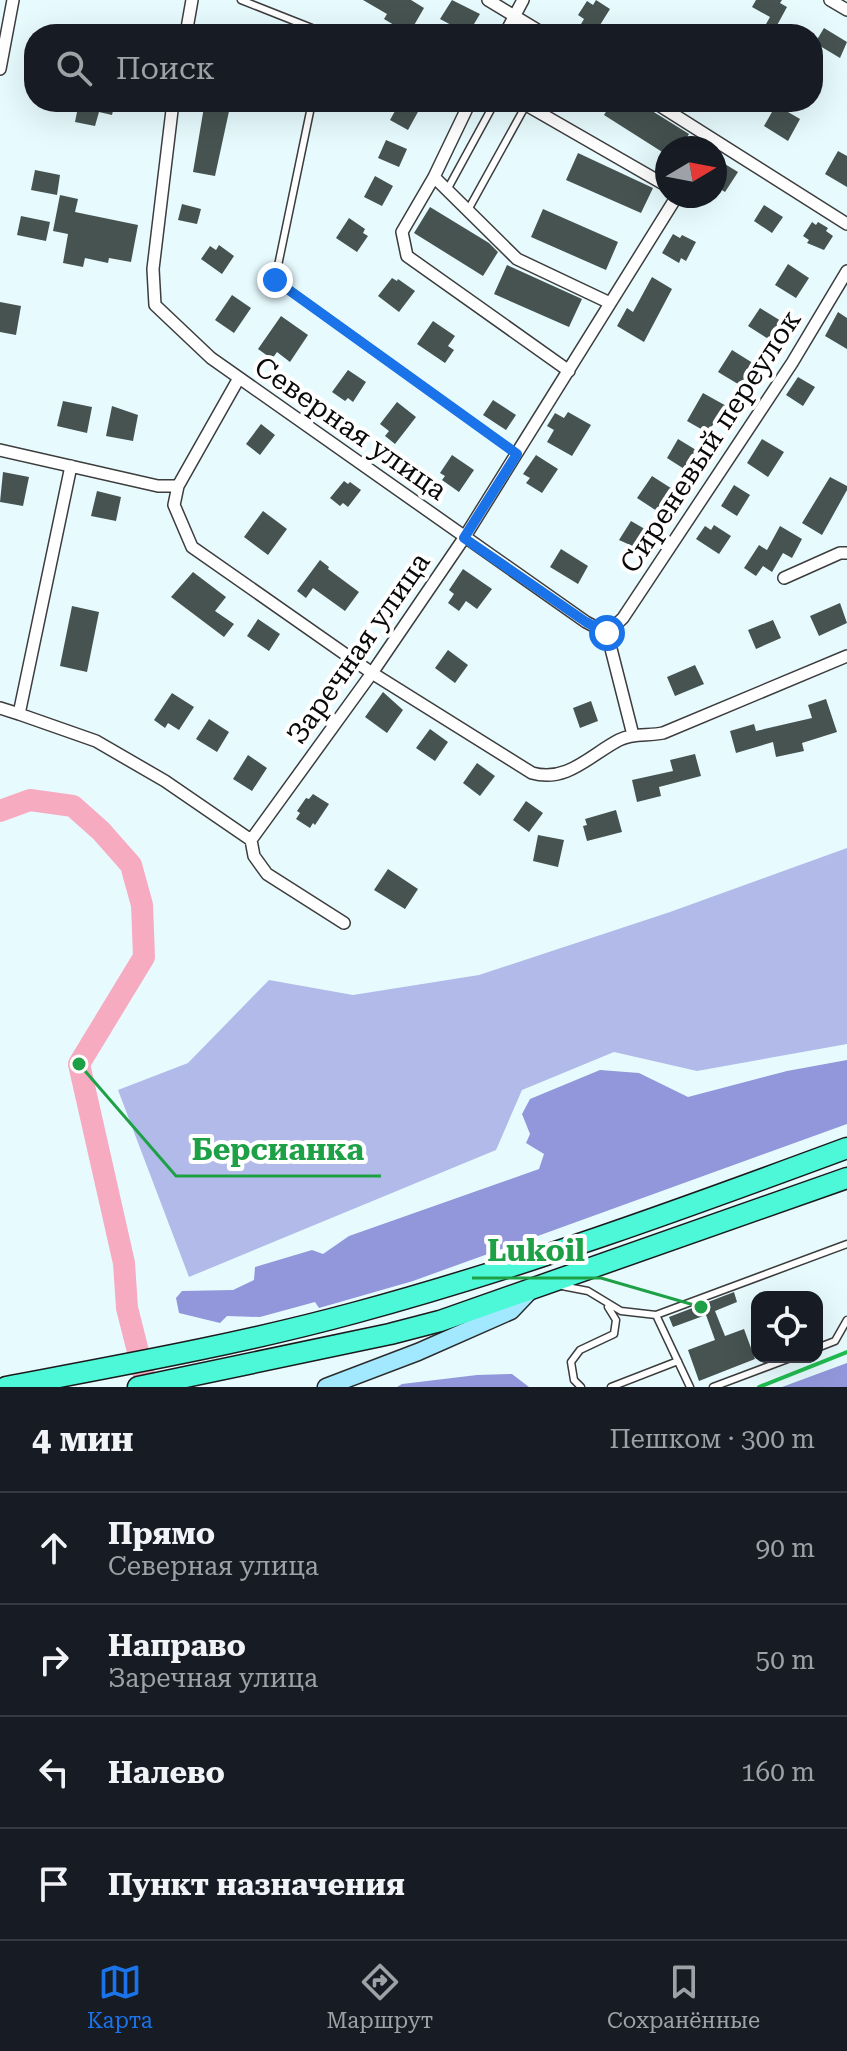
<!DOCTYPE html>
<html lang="ru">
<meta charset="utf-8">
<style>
:root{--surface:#171b24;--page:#242831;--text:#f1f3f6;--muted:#9ea1a6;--line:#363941;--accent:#1a73e8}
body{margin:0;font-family:"Roboto Serif",serif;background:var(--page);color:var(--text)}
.controls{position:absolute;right:24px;bottom:24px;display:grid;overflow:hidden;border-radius:16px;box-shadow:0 8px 32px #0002}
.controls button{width:72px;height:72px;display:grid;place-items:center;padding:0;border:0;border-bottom:2px solid var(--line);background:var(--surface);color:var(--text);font:40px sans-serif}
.compass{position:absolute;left:655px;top:136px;width:72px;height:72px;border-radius:50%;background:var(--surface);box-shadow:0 8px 32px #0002;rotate:80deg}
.stop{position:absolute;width:24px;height:24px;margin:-18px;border:6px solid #1a73e8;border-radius:50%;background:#fff}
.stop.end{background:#1a73e8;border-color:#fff;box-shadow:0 2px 8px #0008}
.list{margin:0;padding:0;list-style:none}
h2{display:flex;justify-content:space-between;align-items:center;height:104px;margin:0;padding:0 32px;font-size:34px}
h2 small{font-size:26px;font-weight:400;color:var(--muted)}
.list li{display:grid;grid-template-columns:52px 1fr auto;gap:24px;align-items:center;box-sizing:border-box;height:112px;padding:0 32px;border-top:2px solid var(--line)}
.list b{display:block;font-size:30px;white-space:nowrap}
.list p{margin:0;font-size:26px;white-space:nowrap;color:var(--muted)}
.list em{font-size:26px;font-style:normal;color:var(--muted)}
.icon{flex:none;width:44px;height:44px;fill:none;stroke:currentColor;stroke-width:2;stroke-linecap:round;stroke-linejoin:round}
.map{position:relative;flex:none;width:847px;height:1387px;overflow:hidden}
.search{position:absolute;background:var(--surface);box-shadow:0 8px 32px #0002;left:24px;right:24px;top:24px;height:88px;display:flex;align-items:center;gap:20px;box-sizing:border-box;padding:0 28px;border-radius:32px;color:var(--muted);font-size:30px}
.sheet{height:552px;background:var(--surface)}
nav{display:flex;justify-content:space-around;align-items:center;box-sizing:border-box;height:112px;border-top:2px solid var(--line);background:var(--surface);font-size:22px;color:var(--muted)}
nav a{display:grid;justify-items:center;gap:4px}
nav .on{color:var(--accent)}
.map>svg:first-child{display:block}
.green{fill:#b1bae9}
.forest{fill:#9197da}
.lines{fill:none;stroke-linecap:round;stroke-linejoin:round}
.river{stroke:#f7abc0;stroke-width:22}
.building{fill:#465350}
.lane-casing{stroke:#3d3d3d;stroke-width:9}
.street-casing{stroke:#3d3d3d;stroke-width:14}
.secondary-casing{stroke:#2c2c2c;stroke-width:19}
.highway-casing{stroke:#1b1b1b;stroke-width:23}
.lane{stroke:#fff;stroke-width:6}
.street{stroke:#fff;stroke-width:11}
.secondary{stroke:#a2e8ff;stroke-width:16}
.highway{stroke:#4df8d8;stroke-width:20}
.rail{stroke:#21bc51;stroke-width:4}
.route{stroke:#1a73e8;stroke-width:10}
.labels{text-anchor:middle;stroke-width:8;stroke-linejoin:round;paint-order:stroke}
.street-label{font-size:28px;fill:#0a0a0a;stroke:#fff}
.leader{fill:none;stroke:#1ea146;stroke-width:3}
.callout-dot{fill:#1ea146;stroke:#fff;stroke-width:3}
.callout-label{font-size:30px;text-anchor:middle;font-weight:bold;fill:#1ea146;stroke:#fff;stroke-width:8;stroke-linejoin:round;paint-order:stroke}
</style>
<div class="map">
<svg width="847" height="1387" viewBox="0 0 847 1387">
<rect width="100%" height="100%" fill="#e7fbff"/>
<path class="green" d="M847,848V1044L697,1071L614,1052L522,1090L496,1150L189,1277L118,1090L188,1063L269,980L353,995L479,975L670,912Z"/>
<path class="forest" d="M847,1060V1124L413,1281L319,1308L315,1302L260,1317L227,1316L220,1323L179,1313L176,1298L182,1291L233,1290L254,1280L255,1267L312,1250L323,1254L349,1236L539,1169L544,1154L526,1143L530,1134L522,1114L530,1099L600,1070L639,1073L688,1097L787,1071Z
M847,1363V1387H782Z
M512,1374L529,1387H397L402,1384L477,1375Z"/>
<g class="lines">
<path class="river" d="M0,811L30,800L73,806L101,831L131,865L142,905L144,957L79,1064L124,1263L127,1308L147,1387"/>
</g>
<path class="building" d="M363,0H411L424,8L409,34L384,19L387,14Z
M452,0L480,14L468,34L440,19Z
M596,0L610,9L595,33L581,24L584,19L578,15L587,1L593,5Z
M756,0H782L780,3L787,7L775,29L766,24L770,17L752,7Z
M824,28L847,42L840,58L815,43Z
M74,102H115L112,115L99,112L95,126L75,122L78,107L74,106Z
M214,102H231L215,176L193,172L204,107L213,108Z
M400,102H405L419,110L408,130L390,120Z
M612,102H643L649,109L689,134L680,148H667V155L604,115Z
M776,105L800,119L788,141L764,126Z
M386,140L407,149L399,167L378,158Z
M838,151L847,156V187L825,174Z
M578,153L653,188L641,213L566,180Z
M720,161L738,172L725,192L715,186V170Z
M35,170L60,175L57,195L31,190Z
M375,176L393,186L382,206L364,197Z
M60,195L78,199L75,212L138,225L131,262L109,258L108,263L85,258L83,267L63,263L68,234L53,231Z
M182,204L201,209L197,224L178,220Z
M764,205L783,217L772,233L754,221Z
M430,207L489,243L498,252L483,276L414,233Z
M543,209L618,242L606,270L531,237Z
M21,216L50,222L46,241L17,235Z
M349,218L365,229L363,233L368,236L357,252L336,238Z
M812,222L816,225L818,222L828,228L826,231L833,236L824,250L807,243L809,240L803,236Z
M673,234L680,238L682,235L696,242L686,261L681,258L679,263L662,253Z
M219,245L234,256L222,274L201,259L210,246L216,250Z
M788,264L809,278L796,298L775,285Z
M507,265L582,299L569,327L494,294Z
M652,277L672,289L644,342L617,326L627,308L633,312Z
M392,278L397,281L398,279L415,291L399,312L378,296Z
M232,295L251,308L234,333L215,320Z
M0,302L21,306L16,335L0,332Z
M760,308L781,321L770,340L748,326Z
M838,312L847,318V349L825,336Z
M281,316L308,335L290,362L277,352L272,359L258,349Z
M433,321L455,336L448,346L454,350L445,363L417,344Z
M732,350L756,365L743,387L718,372Z
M348,370L366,382L353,402L348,398L345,401L332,392Z
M798,377L815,387L803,406L786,395Z
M703,393L730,408L723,419L718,416L708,433L687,421Z
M493,400L516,415L506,430L483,415Z
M63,401L92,407L87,433L57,426Z
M397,402L416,417L395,444L385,436L389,431L380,424Z
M112,406L138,415L133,441L106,436Z
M568,412L591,425L572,456L547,442L554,430L547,426L555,413L564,418Z
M261,424L275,435L260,455L246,444Z
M678,439L701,453L689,472L667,458Z
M762,439L784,452L768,477L747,463Z
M452,455L474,470L459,492L442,480L445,476L440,473Z
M536,455L558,469L542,493L526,483L530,478L523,474Z
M3,472L29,477L23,506L0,502Z
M652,476L677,492L663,515L637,498Z
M830,477L847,486V490L822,535L802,523Z
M344,481L348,484L350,482L361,490L348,507L343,503L340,506L330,498Z
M734,485L750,495L737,516L721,506Z
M97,491L121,497L116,521L91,516Z
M263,511L287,529L268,555L244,537Z
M631,521L650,532L639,549L619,540Z
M714,525L731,536L719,554L696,539L705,526L711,530Z
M780,526L802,539L792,558L783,553L772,572L763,566L756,576L744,568L759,545L767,550Z
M561,549L588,566L578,584L550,567Z
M320,560L329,567L328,569L359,592L345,611L313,588L306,598L297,591Z
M463,569L492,589L477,609L466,601L459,611L448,603L454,594L449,590Z
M193,572L226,597L215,611L234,624L224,637L171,597Z
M840,603L847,623L819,636L810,616Z
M72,606L99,612L87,672L60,666Z
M258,619L280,634L269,651L247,636Z
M773,620L781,638L756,649L748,630Z
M448,650L468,665L455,683L435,668Z
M695,665L704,684L675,696L667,677Z
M383,692L403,710L387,733L365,717Z
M172,693L194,707L179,730L168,723L165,728L154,720Z
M826,699L837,732L802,743L804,751L776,757L773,742L736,753L730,731L754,724L756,731L812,718L808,705Z
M591,701L598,721L580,728L573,708Z
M209,719L229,732L217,752L196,739Z
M430,729L448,742L435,761L416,748Z
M695,754L701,776L659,787L661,796L637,802L632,780L673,771L670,760Z
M248,755L267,768L252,791L233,779Z
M477,763L495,776L480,796L463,783Z
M313,794L329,804L315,825L313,823L310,828L296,819L300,813L297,811L306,798L309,799Z
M526,801L543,813L529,832L513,820Z
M616,810L622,832L587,841L583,826L587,825L585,819Z
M538,835L564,840L558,867L533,861Z
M388,869L418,889L405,909L374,890Z
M734,1292L737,1302L715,1311L725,1336L744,1329L755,1359L699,1381L688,1350L715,1340L706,1315L673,1327L669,1317Z"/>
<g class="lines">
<defs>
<path id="lane" d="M241,0L327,34
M312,102L275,280L517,454
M447,190L495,102
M468,210L526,105
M562,1286L588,1291L621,1311L656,1315L847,1244
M656,1315L690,1387
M817,1348L835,1341L847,1320
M581,1387L574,1380L571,1362L580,1350L614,1334L616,1320L608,1307
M611,1387L678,1361
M713,1387L793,1357"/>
<path id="street" d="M488,0L544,34
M830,0L847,10
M186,34L192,0
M505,34L523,0
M0,69L13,0
M173,102L153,269L155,305L211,358L586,622L607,633
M470,102L434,177L402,232L407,256L569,371
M521,102L667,186
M654,102L847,224
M434,177L517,259L610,303
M239,378L178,486L174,505L192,547L372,673L532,773C567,783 590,755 619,740C632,733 648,736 663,733L847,656
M0,450L158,486H178
M784,578L840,553H847
M607,633L623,618L792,363L847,271
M607,633L633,735
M0,708L19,714L71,466
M19,714L96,741L165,781L251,840L254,856L267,874L344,923
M251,840L372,673L464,538L677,196"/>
<path id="secondary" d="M326,1387L418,1352L511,1311L531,1290"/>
<path id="highway" d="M6,1387C122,1365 240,1344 354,1313C521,1268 685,1208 847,1148
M138,1387L390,1334L440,1321L847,1178"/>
</defs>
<use href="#lane" class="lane-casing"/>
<use href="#street" class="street-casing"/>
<use href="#secondary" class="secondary-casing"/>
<use href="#highway" class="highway-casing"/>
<use href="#lane" class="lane"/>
<use href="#street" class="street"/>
<use href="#secondary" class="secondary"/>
<use href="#highway" class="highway"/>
<path class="rail" d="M759,1387L847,1352"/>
</g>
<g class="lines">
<path class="route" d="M275,280L517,454L464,538L586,622L607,633"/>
</g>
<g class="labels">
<g class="street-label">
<text transform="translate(351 428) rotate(35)" y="10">Северная улица</text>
<text transform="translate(710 441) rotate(-57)" y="10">Сиреневый переулок</text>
<text transform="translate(358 648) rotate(-55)" y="10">Заречная улица</text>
</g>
</g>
<path class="leader" d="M79 1064L176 1176H381M701 1307L601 1278H472"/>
<g class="callout-dot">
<circle cx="79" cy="1064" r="8"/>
<circle cx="701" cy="1307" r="8"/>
</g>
<g class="callout-label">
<text x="278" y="1160">Берсианка</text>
<text x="536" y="1261">Lukoil</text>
</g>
</svg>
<div class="controls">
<button><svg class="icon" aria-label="locate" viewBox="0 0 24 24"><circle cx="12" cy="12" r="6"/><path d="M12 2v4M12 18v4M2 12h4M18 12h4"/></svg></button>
</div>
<svg class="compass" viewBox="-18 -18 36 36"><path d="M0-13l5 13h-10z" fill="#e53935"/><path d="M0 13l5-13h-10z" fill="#9ea1a6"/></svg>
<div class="stop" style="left:607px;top:633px"></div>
<div class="stop end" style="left:275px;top:280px"></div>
<div class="search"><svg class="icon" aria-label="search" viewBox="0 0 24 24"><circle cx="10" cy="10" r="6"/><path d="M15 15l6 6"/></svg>Поиск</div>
</div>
<section class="sheet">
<h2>4 мин<small>Пешком · 300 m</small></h2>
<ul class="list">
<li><svg class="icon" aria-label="ahead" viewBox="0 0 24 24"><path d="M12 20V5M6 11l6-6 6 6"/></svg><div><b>Прямо</b><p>Северная улица</p></div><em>90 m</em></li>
<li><svg class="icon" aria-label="right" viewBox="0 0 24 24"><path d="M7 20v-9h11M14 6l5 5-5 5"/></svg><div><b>Направо</b><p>Заречная улица</p></div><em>50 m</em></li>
<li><svg class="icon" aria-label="left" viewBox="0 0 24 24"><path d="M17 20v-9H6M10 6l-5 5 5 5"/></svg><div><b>Налево</b></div><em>160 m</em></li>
<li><svg class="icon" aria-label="arrive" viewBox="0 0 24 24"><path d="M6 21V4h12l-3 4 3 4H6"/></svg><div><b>Пункт назначения</b></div></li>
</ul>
</section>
<nav>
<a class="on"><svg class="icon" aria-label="map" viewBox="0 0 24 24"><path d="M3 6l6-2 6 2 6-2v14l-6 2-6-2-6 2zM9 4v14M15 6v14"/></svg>Карта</a>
<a><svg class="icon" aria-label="directions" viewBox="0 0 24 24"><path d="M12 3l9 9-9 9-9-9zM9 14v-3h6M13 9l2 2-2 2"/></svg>Маршрут</a>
<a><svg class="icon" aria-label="saved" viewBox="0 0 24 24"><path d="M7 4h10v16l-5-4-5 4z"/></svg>Сохранённые</a>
</nav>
